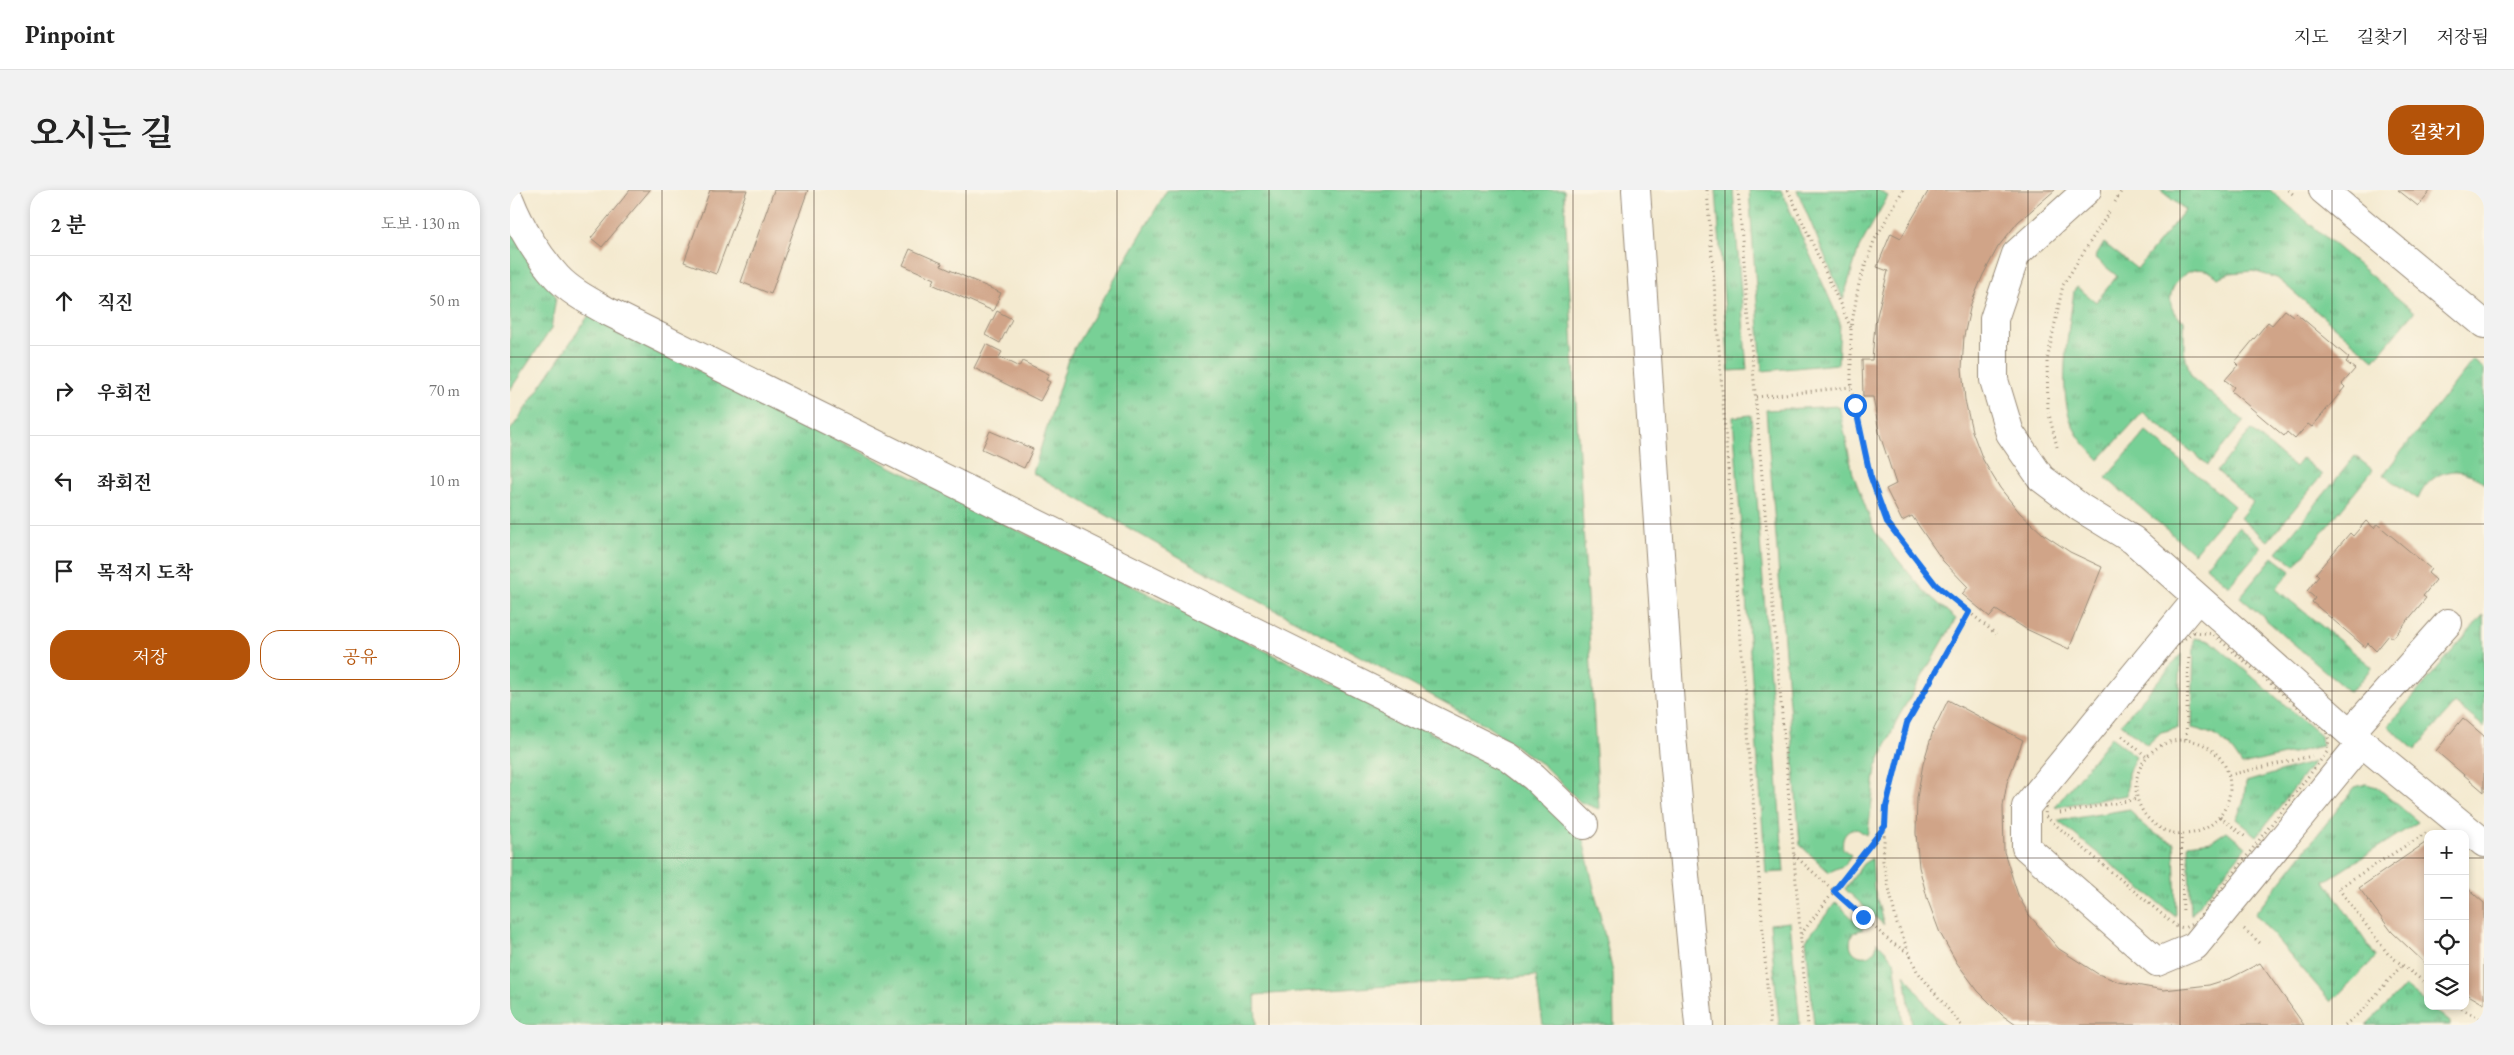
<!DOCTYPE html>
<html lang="ko">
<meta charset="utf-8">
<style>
:root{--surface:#fff;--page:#f2f2f2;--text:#222;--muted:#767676;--line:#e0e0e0;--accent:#b45309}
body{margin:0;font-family:"EB Garamond","Noto Serif KR",serif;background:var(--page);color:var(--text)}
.controls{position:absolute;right:15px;bottom:15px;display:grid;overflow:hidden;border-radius:10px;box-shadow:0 2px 8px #0003}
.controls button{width:45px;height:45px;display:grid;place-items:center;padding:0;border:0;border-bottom:1px solid var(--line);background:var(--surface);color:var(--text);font:25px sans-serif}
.stop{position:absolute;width:15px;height:15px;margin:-11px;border:4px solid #1a73e8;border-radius:50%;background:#fff}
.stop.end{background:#1a73e8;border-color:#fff;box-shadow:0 1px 5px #0008}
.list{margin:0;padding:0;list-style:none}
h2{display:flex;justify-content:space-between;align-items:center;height:65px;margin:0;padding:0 20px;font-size:21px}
h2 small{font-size:16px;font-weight:400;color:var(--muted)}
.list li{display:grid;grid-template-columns:32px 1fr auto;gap:15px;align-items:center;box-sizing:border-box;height:90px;padding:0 20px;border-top:1px solid var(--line)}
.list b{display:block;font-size:19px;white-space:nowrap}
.list em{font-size:16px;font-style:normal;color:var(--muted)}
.actions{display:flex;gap:10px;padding:15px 20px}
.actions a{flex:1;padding:11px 0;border:1px solid var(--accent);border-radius:20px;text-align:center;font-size:18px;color:var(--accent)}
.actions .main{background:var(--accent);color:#fff}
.icon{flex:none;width:28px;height:28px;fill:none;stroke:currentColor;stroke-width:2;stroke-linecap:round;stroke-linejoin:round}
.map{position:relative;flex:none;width:1974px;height:835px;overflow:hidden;border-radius:20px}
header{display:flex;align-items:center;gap:30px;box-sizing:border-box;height:70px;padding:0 25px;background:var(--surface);border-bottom:1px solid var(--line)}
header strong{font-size:24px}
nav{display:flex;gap:28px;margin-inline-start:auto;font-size:18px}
.intro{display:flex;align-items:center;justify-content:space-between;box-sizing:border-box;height:120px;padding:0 30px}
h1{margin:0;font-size:35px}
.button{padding:12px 22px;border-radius:20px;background:var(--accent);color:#fff;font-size:18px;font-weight:700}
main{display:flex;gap:30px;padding:0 30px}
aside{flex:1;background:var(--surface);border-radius:20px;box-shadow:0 2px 8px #0003}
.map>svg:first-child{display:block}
.grass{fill:url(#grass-tufts);stroke:#5a7d5a}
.pitch{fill:#78d096;stroke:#5a7d5a}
.building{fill:#d0a488}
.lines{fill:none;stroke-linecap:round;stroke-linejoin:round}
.minor-casing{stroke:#988a77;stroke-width:30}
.path{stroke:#988a77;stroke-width:3;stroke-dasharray:1 4;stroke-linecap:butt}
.minor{stroke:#fff;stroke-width:28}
.route{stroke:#1a73e8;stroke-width:6}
.grid{fill:none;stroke:#3b2a1e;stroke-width:1;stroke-opacity:0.55}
</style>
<header>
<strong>Pinpoint</strong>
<nav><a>지도</a><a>길찾기</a><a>저장됨</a></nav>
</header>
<div class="intro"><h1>오시는 길</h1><a class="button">길찾기</a></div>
<main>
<aside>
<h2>2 분<small>도보 · 130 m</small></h2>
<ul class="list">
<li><svg class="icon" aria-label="ahead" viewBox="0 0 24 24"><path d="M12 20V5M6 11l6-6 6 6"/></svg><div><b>직진</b></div><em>50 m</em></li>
<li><svg class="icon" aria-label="right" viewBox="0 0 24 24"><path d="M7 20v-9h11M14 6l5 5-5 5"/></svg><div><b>우회전</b></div><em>70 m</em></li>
<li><svg class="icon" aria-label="left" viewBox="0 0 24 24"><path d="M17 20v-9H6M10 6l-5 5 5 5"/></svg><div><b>좌회전</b></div><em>10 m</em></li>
<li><svg class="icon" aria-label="arrive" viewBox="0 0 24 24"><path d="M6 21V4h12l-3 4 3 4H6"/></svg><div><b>목적지 도착</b></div></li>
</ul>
<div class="actions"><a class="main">저장</a><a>공유</a></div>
</aside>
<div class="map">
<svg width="1974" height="835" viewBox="0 0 1974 835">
<defs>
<pattern id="grass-tufts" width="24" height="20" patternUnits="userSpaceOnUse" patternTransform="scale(1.25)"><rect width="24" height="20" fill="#78d096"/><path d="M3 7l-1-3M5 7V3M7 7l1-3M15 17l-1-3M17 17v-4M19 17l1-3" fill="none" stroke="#64a97a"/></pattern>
</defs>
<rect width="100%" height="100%" fill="#fcf5e5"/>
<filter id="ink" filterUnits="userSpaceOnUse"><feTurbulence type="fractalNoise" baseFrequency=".02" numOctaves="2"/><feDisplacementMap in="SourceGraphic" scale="10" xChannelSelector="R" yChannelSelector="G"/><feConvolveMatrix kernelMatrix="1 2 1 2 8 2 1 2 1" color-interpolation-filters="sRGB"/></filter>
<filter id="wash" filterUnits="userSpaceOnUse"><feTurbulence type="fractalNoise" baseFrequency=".0096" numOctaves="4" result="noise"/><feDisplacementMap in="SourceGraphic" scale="20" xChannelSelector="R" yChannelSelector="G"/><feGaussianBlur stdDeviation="1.12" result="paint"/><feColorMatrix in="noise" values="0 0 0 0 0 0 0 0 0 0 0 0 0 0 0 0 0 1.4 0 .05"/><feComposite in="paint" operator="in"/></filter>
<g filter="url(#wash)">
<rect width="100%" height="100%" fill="#f4ead0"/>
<path class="grass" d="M657,0H1054L1089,619L1070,612L1033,575L974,534L685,376L523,283L558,169Z
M1206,0H1223L1237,180L1219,181Z
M1239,0H1271L1330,132L1328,174L1252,181Z
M1287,0H1368L1378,6L1349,58L1333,109Z
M1650,0H1760L1904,122L1864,170L1767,88L1743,81L1720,83L1708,88C1680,59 1639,111 1674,131V161L1681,187L1734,231L1698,275L1633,222L1589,270C1582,262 1573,254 1567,244C1544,208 1559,141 1564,101L1567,97L1586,112L1607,86L1585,68L1594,53L1627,79L1675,20Z
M0,29L46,107L41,139L0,200Z
M79,125L493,333L883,523L1002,584L1072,645L1103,783L1104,835H1033L1026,786L745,805L746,835H0V241Z
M1963,170L1974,179V294C1951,271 1920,280 1908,309L1873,285Z
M1329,216L1343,284L1365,342L1413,400L1446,429L1389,526L1366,578L1358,642L1356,645L1346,638C1335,641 1331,648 1333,659L1341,665L1335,675L1319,682L1290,655L1256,220Z
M1241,225L1274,682L1256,683L1223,227Z
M1741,240L1785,277L1792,268L1812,285L1758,351L1730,328L1743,312L1707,281Z
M1845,266L1863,280L1785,376L1767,362Z
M1728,337L1752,357L1719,396L1696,376Z
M1763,367L1781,381L1766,399L1862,477L1845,498L1839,502L1730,407Z
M1973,425L1974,537L1945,513L1905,560L1878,536Z
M1684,448L1701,451L1811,546L1812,556L1732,575C1718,552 1708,544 1682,538Z
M1671,464L1668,538L1651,542L1637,555L1611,534Z
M1601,547L1626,566L1618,583L1617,605L1545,617Z
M1804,572L1747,646L1726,629L1733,614L1736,592Z
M1856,594L1867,597L1908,632L1815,691L1866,767L1821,812L1745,724L1845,597Z
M1620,619C1632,637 1643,644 1664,653L1666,727L1548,631Z
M1717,641L1736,657L1681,725L1678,654L1702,651Z
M1362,668L1364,698L1374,735L1335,699L1353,674Z
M1326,712L1353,739L1343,743C1330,769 1367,775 1367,752L1384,770L1393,835H1304L1296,750Z
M1280,732L1290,835H1269L1260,734Z
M1395,784L1420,820L1434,835H1402Z
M1895,796L1940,832V835H1856Z"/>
<path class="pitch" d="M1636,241L1724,316L1684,363L1596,288Z"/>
<g id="blocks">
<path class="building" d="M120,0H140L92,57L81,48Z
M200,0H237L206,84L174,72Z
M264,0H298L261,104L231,92Z
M1419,0H1545L1508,32L1488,57L1473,85L1461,114L1454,146L1452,178L1455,210L1462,241L1473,270L1490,298L1510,323L1533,344L1560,362L1592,377L1559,459L1516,439L1486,420L1480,427L1452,404L1458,397L1433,371L1402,326L1392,331L1376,299L1386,294L1369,242L1363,207H1353L1352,170H1362L1365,134L1378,81L1367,77L1381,43L1391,48Z
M1888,0H1921L1908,16Z
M400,59L432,73L431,76L491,103L483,121L422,94L425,89L393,75Z
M1775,120L1783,126L1786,123L1839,168L1836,172L1845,179L1832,194L1835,197L1802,237L1798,234L1785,249L1777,242L1774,246L1721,201L1724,197L1715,190L1728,175L1725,172L1758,132L1762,135Z
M487,121L502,129L490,153L475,145Z
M476,154L492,162L489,167L509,177L512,171L539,184L536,190L540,192L530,211L464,178Z
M480,241L523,259L514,278L472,259Z
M1856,331L1864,338L1867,334L1921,379L1918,383L1926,390L1913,406L1916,408L1883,448L1879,445L1866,461L1858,453L1855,457L1802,412L1805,408L1797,401L1809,386L1806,383L1840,343L1843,346Z
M1438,510L1513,550L1497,593L1493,616L1494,662L1508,705L1519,725L1549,759L1588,784L1609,792L1654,800L1699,795L1721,788L1750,773L1794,835H1506L1492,825L1468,801L1447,773L1430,743L1418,711L1409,677L1406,643L1407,608L1413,574L1423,541Z
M1953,528L1974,546V602L1926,561Z
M1918,651V776L1882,742L1849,698Z
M1955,696L1974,713V814L1955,803Z"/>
</g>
</g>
<g filter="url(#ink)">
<use href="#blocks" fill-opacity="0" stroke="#988a77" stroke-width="1"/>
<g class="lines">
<defs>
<path id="minor" d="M1126,0L1162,546L1189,835
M1577,0L1506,64L1484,129V190L1500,243L1531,288L1571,318L1623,350L1840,543L1974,653
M1813,0L1974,134
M0,11C10,37 28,66 47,87C60,101 79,111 95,120L998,567L1024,587L1074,635
M1687,409L1516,617V657L1647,772L1685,756L1851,553
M1840,543L1938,433"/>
</defs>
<use href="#minor" class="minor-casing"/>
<path class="path" d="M1197,0L1260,835
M1228,0L1298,835
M1278,0L1341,138
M1393,0L1364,51L1349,93L1341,138V197L1360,285L1377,332L1426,395L1486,444
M1778,0L1784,5
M1605,12L1612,0
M1246,207L1341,197
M1547,257L1538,220L1537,171L1553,95L1599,22
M1684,442L1703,444L1816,541L1819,550L1817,562L1686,732L1674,738L1666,736L1535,626L1536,615L1547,600L1670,452Z
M1612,546L1637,567
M1676,549L1679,465
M1626 597a47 47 0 1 1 94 0a47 47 0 1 1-94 0Z
M1719,585L1802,566
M1550,623L1628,609
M1710,627L1737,648
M1916,643L1828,698L1878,764L1918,795
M1671,644L1673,723
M1284,665L1382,753L1399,763
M1734,739L1750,753
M1291,744L1374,637
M1947,816L1974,831
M1451,835L1407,781L1387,734L1373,671L1376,617L1397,533L1459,422
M1835,835L1853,820L1891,776"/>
<use href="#minor" class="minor"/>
</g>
</g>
<g class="lines" filter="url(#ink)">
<path class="route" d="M1345,215L1360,285L1377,332L1426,395L1459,422L1397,533L1376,617L1375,636L1324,701L1353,727"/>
</g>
<path class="grid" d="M152,0V835M304,0V835M456,0V835M607,0V835M759,0V835M911,0V835M1063,0V835M1215,0V835M1367,0V835M1518,0V835M1670,0V835M1822,0V835M0,167H1974M0,334H1974M0,501H1974M0,668H1918M1955,668H1974"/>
</svg>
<div class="controls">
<button>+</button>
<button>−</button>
<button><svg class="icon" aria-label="locate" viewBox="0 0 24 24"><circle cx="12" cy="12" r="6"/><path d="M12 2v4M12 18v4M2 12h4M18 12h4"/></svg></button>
<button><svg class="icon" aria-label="layers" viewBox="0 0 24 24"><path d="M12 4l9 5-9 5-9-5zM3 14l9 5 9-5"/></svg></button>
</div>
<div class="stop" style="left:1345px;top:215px"></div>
<div class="stop end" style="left:1353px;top:727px"></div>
</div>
</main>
